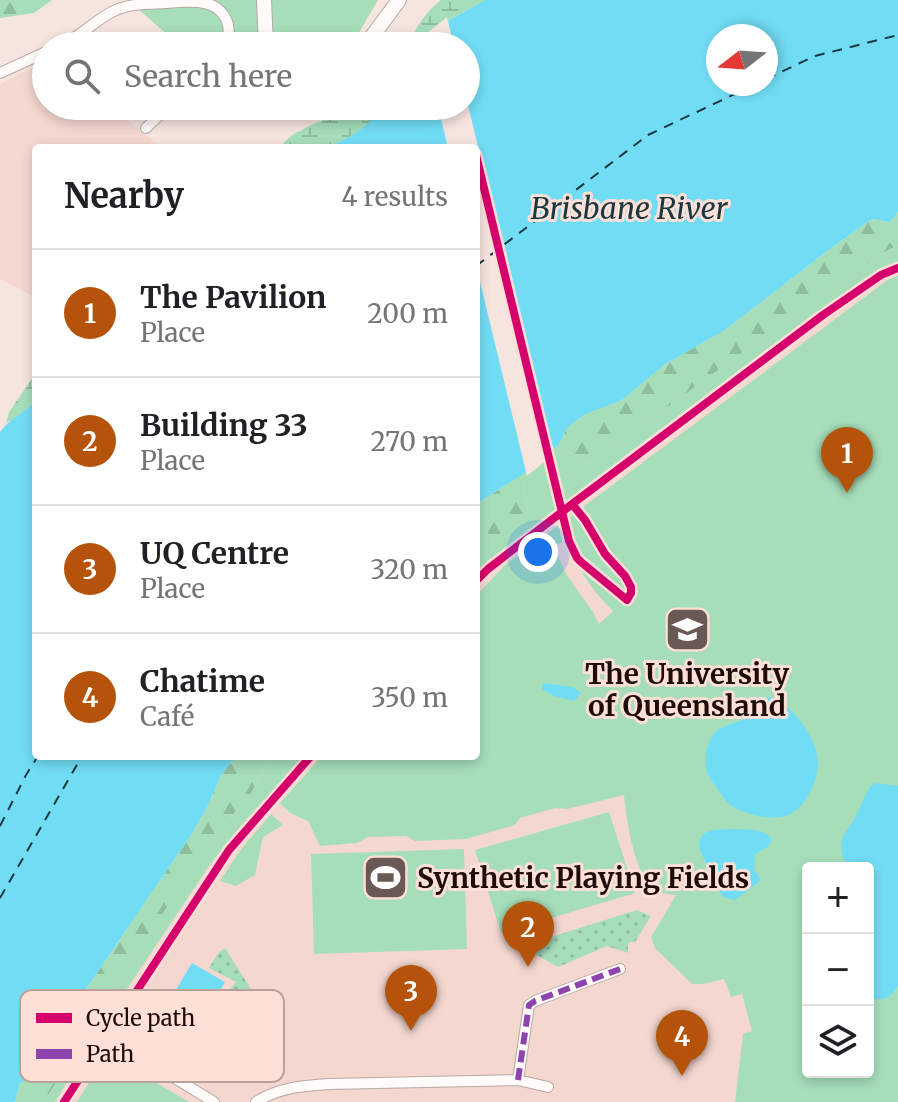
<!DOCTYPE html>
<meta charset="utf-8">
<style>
:root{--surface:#fff;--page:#f6f6f6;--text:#202124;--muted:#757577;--line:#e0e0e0;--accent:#b45309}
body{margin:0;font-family:Merriweather,serif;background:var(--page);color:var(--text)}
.controls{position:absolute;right:24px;bottom:24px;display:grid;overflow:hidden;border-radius:8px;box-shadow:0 4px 12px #0003}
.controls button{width:72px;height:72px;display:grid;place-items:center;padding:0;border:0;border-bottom:2px solid var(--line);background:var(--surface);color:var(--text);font:40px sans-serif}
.compass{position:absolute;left:706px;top:24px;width:72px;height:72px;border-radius:50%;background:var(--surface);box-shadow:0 4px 12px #0003;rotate:253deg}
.you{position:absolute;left:538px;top:552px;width:28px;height:28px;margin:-20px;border:6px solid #fff;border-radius:50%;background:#1a73e8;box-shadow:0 0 0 12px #1a73e833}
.badge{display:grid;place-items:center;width:52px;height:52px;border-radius:50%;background:var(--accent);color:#fff;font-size:26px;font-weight:700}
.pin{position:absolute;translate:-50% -66px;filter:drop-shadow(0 2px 4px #0008)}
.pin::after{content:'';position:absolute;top:42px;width:28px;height:24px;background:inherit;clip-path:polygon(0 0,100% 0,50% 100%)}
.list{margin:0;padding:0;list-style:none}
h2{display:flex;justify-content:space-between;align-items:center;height:104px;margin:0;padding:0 32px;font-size:34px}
h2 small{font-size:26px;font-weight:400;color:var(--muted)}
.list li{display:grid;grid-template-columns:52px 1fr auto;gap:24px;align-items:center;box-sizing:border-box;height:128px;padding:0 32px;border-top:2px solid var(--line)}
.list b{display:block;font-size:30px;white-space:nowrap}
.list p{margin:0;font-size:26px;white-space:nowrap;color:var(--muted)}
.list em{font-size:26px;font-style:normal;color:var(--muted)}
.icon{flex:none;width:44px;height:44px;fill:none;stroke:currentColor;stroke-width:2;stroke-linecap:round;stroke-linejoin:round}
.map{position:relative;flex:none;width:898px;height:1102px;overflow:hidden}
.search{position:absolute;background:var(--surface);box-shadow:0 4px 12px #0003;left:32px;top:32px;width:448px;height:88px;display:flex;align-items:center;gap:20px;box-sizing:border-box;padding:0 28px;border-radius:44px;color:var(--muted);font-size:30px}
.panel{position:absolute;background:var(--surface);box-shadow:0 4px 12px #0003;left:32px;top:144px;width:448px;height:616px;border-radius:8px}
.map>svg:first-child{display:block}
.built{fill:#f4d8d0;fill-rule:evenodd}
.grass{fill:url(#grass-dots)}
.forest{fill:url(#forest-firs)}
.wetland{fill:url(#wetland-marsh)}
.park{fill:#a6deba;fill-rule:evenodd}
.water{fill:#71ddf5;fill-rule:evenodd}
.pier{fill:#f6e4df}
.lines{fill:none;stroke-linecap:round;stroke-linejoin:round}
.ferry{stroke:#193841;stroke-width:2;stroke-dasharray:10 8;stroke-linecap:butt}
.minor-casing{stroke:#b8a8a2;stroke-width:12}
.tertiary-casing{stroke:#b8a8a2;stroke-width:16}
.minor{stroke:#fefbfa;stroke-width:10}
.tertiary{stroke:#fefbfa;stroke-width:14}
.quiet{stroke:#8e44ad;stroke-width:6;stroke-dasharray:12 6;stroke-linecap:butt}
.cycleway-casing{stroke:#ffdfd6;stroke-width:13}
.cycleway{stroke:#d6006c;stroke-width:8}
.labels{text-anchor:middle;stroke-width:6;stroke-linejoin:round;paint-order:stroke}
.poi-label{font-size:28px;font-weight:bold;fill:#1d0c07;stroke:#ffdfd6}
.water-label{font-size:30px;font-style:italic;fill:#193841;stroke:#ffdfd6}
.key{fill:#ffdfd6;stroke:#bba098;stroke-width:2}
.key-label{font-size:22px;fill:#1d0c07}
</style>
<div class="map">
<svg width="898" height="1102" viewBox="0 0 898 1102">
<defs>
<pattern id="grass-dots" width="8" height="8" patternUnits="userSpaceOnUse" patternTransform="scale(2)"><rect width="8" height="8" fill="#a6deba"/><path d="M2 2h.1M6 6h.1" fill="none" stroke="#8ebd9e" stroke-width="1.8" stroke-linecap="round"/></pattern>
<pattern id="forest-firs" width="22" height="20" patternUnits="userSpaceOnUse" patternTransform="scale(2)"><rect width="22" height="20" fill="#a6deba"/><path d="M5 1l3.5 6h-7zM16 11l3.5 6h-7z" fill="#8ebd9e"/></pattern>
<pattern id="wetland-marsh" width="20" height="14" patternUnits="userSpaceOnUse" patternTransform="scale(2)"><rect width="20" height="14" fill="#a6deba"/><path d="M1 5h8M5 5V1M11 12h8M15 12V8" fill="none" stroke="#8ebd9e"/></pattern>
</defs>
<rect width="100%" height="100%" fill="#f6e4df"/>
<path class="built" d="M46,60V106H108L163,148H36V298L0,279V84Z
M898,212V1102H15L236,756H476V504L522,475L558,446L567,428L890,222ZM808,868H868V1072H808Z"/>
<path class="grass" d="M637,910L651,916L635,942H630L628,944V953L607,946L558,967L530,951L535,942Z
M225,948L256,997L234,1010L225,996L236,982L209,968L219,952Z"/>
<path class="forest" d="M0,0H52L34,13L0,18Z
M898,212V245L885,252L815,299L590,464L558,446L567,428L584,415L622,400L664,365L725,330L830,249L872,219L890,222Z
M522,475L528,512L494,539L476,522V504Z
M236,756H270L251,794L210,841L125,972L44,1102H15L20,1083L72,1030L86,989L191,835L207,807L221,775Z"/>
<path class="wetland" d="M441,0H485L448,21L418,46H408C415,28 426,11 441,0Z
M361,106H383C378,112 373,120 367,126C342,151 310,148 278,148L292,135L313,124Z
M36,373V400L21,415L6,423L9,412Z"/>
<path class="park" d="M128,0H378L351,46H180Z
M898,245V263L881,270L807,321L658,431L476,571V522L494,539L528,512L522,475L558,446L590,464L815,299L885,252Z
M898,276V1102H735L743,1034L752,1031L742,994L731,997L724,979L704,984H692L655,948L651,937L676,895C671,894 662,894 657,891C635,881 626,817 624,795L567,809L555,808L520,818L515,825L466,839L415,841L406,836L368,837L357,843L320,846L308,821L290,813L280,803L322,756H476V596L504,566L889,279ZM566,542C578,568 592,591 613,611L599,624L593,612L566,574L553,545ZM808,868H868V1072H808Z
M270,756H304L244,822L211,863L98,1032L55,1102H44L125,972L210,841L251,794Z
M609,812L635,893L501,933L475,850Z
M271,814L283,825L263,837L255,875L236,886L220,881L239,852Z
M464,849L467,949L314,954L311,854Z
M107,1054L189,1102H77Z"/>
<path class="water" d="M485,0H898V212L890,222L872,219L830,249L725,330L664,365L622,400L584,415L567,428L558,446L522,475L476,504V148H326C354,136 364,130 383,106H466V46H418L448,21ZM718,36H766V84H718Z
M36,400V756H236L221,775L207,807L191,835L86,989L72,1030L38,1076L20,1083L15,1102H0V432C9,419 25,413 36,400Z
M543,683L573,687L581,693L574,701L554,696L542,689Z
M769,697C792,703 818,739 818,763C818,781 806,808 788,815C781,818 772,818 764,817C753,815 739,812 729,804C725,801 722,794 718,790C715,784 710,780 708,775C703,763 706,743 714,734C723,723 742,723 753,715C761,710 760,701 769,697Z
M875,783L898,786V986C891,998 881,1003 868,996V868H848L843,857L841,846L843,836L854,820L869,788Z
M734,829C747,830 764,828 772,839L768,847L755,854L754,869L761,880L735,900L723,897L700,851L699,841L703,834L712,830Z
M192,963L225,982L208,1012L174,993Z"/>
<path class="pier" d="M447,17L454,46H423L421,38Z
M466,97L553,455L527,476L476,265V148H448L438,106H466Z"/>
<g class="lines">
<path class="ferry" d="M766,79L815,56L898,35
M476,266L648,135L756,84
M0,826L26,775L38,756
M0,898L82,756"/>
<defs>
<path id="minor" d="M58,46C65,42 73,39 80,34C92,26 103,15 116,10C132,3 150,4 166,3C176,2 187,1 198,2C223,4 234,23 226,46
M0,73L46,52
M146,128L169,106
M476,581L488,569L567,508L823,315L881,275L898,268
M106,1036L214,1102
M518,1080L529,1005L535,1001L620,969
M64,1102L229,850L311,756
M256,1102C279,1087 303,1086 329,1084L518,1080L548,1087"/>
<path id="tertiary" d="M264,0L266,46
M365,46L399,0"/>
</defs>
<use href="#minor" class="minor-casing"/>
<use href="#tertiary" class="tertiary-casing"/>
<use href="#minor" class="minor"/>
<use href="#tertiary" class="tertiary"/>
<path class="quiet" d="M518,1080L529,1005L535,1001L620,969"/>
<defs>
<path id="cycleway" d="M476,155L569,541L577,558L581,562L627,600L631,593V587L625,576L605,554L585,520L572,504
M476,581L488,569L567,508L823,315L881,275L898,268
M64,1102L229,850L311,756"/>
</defs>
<use href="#cycleway" class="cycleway-casing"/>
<use href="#cycleway" class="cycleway"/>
</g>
<defs>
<symbol id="university-square" viewBox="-11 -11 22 22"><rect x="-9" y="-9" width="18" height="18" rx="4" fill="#695853" stroke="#ffdfd6"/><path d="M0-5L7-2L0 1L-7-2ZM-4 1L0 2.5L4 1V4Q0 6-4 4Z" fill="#fff"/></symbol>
<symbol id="stadium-square" viewBox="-11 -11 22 22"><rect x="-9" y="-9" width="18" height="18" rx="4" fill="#695853" stroke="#ffdfd6"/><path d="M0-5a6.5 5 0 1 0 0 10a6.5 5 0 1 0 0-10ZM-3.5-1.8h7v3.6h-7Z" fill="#fff"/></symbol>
</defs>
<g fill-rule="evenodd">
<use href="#university-square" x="662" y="604" width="51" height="51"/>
<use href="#stadium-square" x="360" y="852" width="51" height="51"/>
</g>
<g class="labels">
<g class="poi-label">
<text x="687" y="684">The University<tspan x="687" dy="32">of Queensland</tspan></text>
<text x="417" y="888" text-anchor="start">Synthetic Playing Fields</text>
</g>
<g class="water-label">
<text x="629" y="219">Brisbane River</text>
</g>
</g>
<rect x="20" y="990" width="264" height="92" rx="12" class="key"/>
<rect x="36" y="1013" width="36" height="10" fill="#d6006c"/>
<rect x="36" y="1049" width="36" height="10" fill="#8e44ad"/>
<g class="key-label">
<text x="86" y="1026">Cycle path</text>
<text x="86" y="1062">Path</text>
</g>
</svg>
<div class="controls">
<button>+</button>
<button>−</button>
<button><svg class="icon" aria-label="layers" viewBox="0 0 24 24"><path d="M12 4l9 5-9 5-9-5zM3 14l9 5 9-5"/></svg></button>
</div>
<svg class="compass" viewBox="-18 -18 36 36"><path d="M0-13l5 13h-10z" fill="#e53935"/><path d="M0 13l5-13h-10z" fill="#757577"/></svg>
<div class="you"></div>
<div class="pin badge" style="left:847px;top:493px">1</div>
<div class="pin badge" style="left:528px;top:967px">2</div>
<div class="pin badge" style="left:411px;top:1031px">3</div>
<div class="pin badge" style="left:682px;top:1076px">4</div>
<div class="search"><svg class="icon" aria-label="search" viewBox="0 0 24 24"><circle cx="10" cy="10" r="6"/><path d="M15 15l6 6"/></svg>Search here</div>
<section class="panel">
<h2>Nearby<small>4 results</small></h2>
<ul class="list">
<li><span class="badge">1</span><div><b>The Pavilion</b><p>Place</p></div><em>200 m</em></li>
<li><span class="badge">2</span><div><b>Building 33</b><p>Place</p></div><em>270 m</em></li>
<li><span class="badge">3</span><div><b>UQ Centre</b><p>Place</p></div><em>320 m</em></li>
<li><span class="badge">4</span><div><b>Chatime</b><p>Café</p></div><em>350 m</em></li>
</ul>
</section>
</div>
